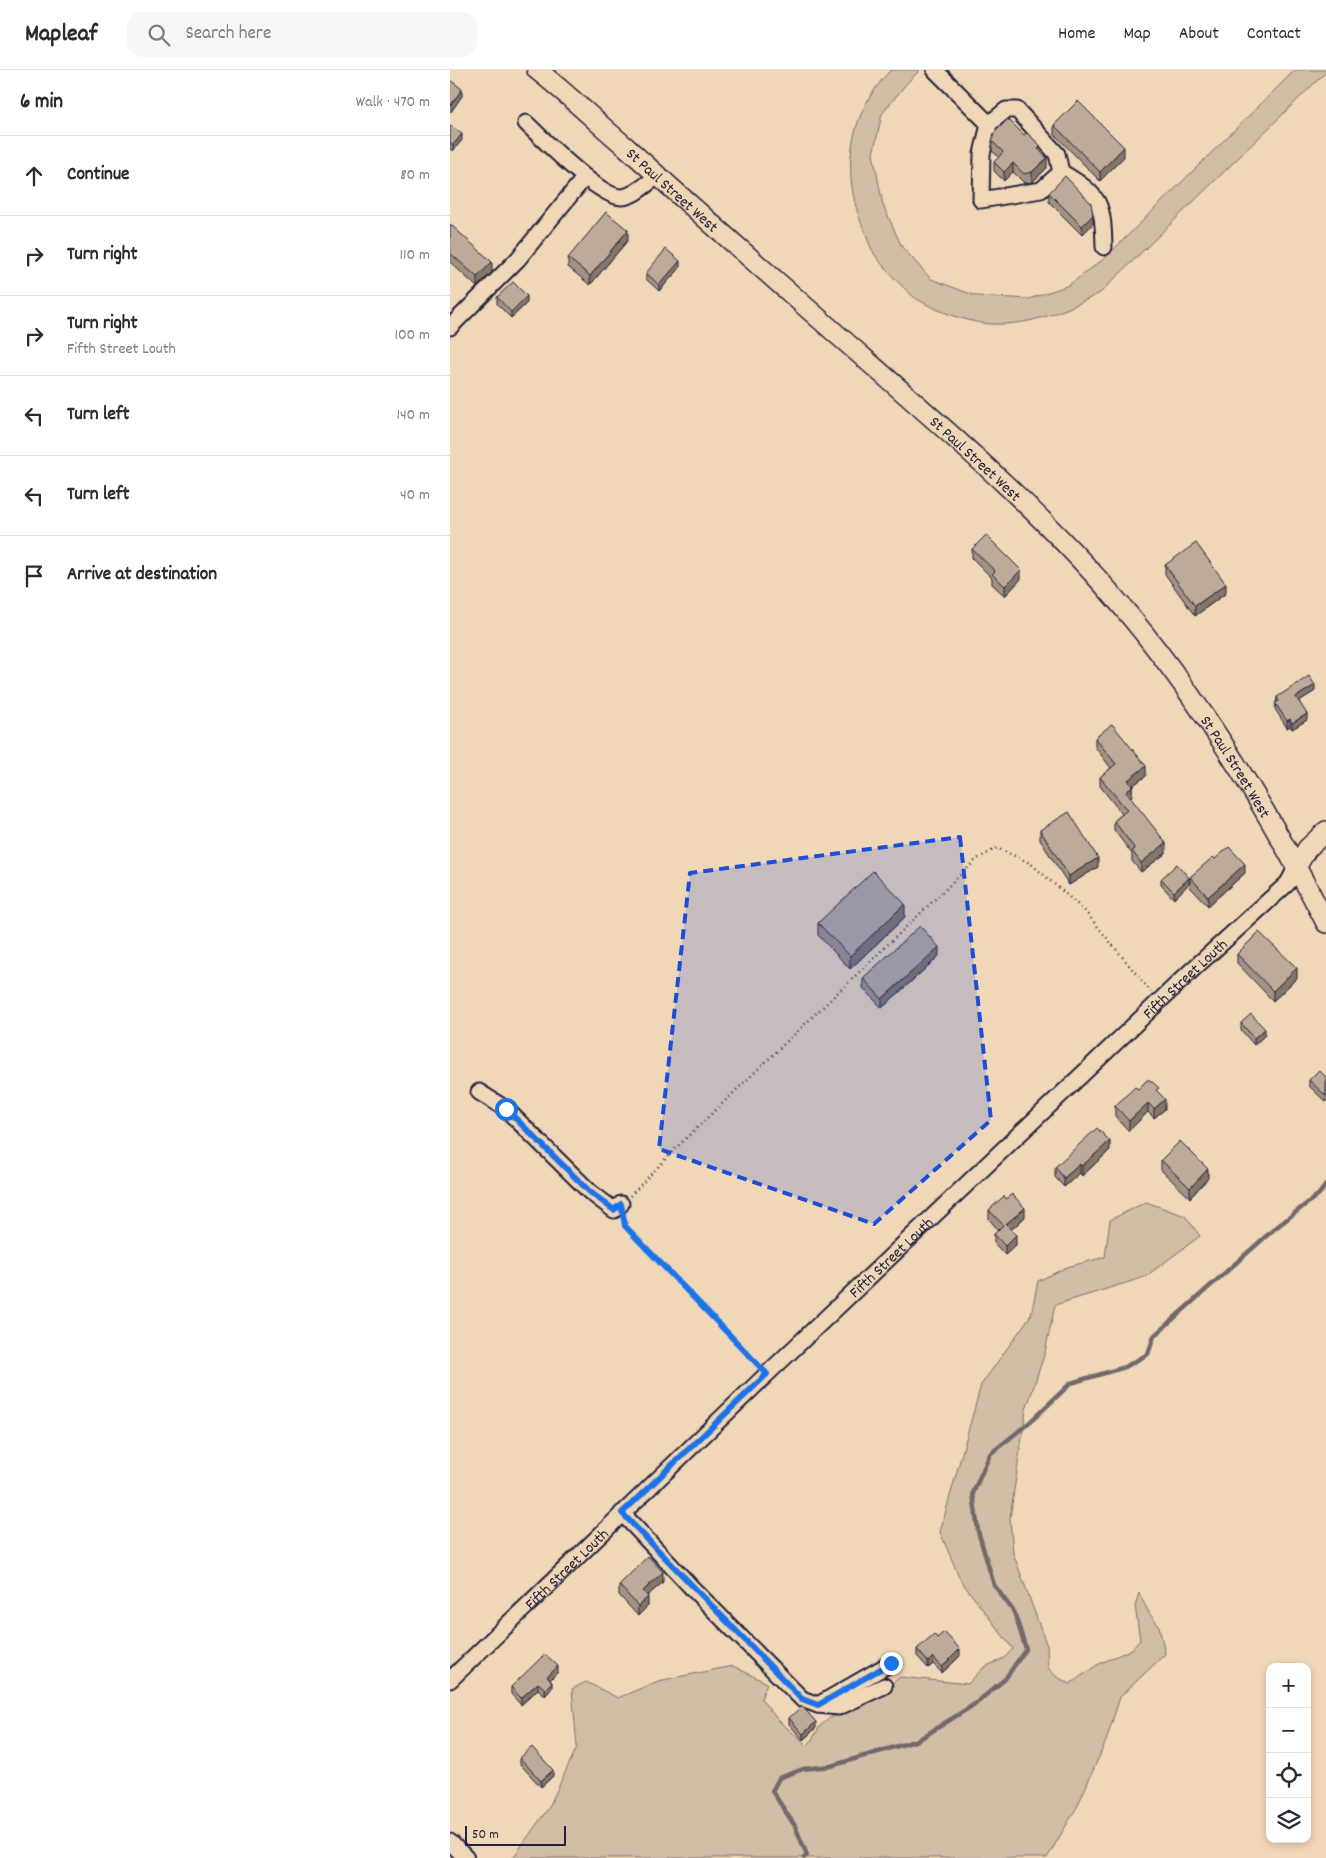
<!DOCTYPE html>
<meta charset="utf-8">
<style>
:root{--surface:#fff;--page:#f7f7f7;--text:#2b2b33;--muted:#7c7c81;--line:#e1e1e2}
body{margin:0;font-family:Dekko,sans-serif;background:var(--page);color:var(--text)}
.controls{position:absolute;right:15px;bottom:15px;display:grid;overflow:hidden;border-radius:10px;box-shadow:0 2px 8px #0003}
.controls button{width:45px;height:45px;display:grid;place-items:center;padding:0;border:0;border-bottom:1px solid var(--line);background:var(--surface);color:var(--text);font:25px sans-serif}
.scale{position:absolute;left:15px;bottom:12px;width:101px;box-sizing:border-box;padding-left:5px;border:2px solid #22223b;border-top:0;font-size:14px;line-height:18px;white-space:nowrap;color:#22223b;-webkit-text-stroke:4px #f0d7b8;paint-order:stroke}
.stop{position:absolute;width:15px;height:15px;margin:-11px;border:4px solid #1a73e8;border-radius:50%;background:#fff}
.stop.end{background:#1a73e8;border-color:#fff;box-shadow:0 1px 5px #0008}
.list{margin:0;padding:0;list-style:none}
h2{display:flex;justify-content:space-between;align-items:center;height:65px;margin:0;padding:0 20px;font-size:21px}
h2 small{font-size:16px;font-weight:400;color:var(--muted)}
.list li{display:grid;grid-template-columns:32px 1fr auto;gap:15px;align-items:center;box-sizing:border-box;height:80px;padding:0 20px;border-top:1px solid var(--line)}
.list b{display:block;font-size:19px;white-space:nowrap}
.list p{margin:0;font-size:16px;white-space:nowrap;color:var(--muted)}
.list em{font-size:16px;font-style:normal;color:var(--muted)}
.icon{flex:none;width:28px;height:28px;fill:none;stroke:currentColor;stroke-width:2;stroke-linecap:round;stroke-linejoin:round}
.map{position:relative;flex:none;width:876px;height:1788px;overflow:hidden}
header{display:flex;align-items:center;gap:30px;box-sizing:border-box;height:70px;padding:0 25px;background:var(--surface);border-bottom:1px solid var(--line)}
header strong{font-size:24px}
nav{display:flex;gap:28px;margin-inline-start:auto;font-size:18px}
.search{width:350px;height:45px;background:var(--page);display:flex;align-items:center;gap:12px;box-sizing:border-box;padding:0 18px;border-radius:15px;color:var(--muted);font-size:19px}
main{display:flex}
aside{flex:1;background:var(--surface)}
.map>svg:first-child{display:block}
.green{fill:#d2bda6;stroke:#7a7070}
.lines{fill:none;stroke-linecap:round;stroke-linejoin:round}
.stream{stroke:#73696c;stroke-width:4.5}
.minor-casing{stroke:#22223b;stroke-width:19}
.major-casing{stroke:#22223b;stroke-width:22}
.path{stroke:#22223b;stroke-width:2.5;stroke-dasharray:1 4;stroke-linecap:butt}
.minor{stroke:#f0d7b8;stroke-width:15}
.major{stroke:#f0d7b8;stroke-width:19}
.wall{fill:#a39284;stroke:#22223b}
.shaded-wall{fill:#84776b;stroke:#22223b}
.building{fill:#bdaa99;stroke:#22223b}
.route{stroke:#1a73e8;stroke-width:6}
.marked{fill:#1d4ed8;fill-opacity:0.2;stroke:#1d4ed8;stroke-width:4;stroke-dasharray:10 6;stroke-linejoin:round}
.labels{text-anchor:middle;stroke-width:5;stroke-linejoin:round;paint-order:stroke}
.street-label{font-size:16px;fill:#22223b;stroke:#f0d7b8}
</style>
<header>
<strong>Mapleaf</strong>
<div class="search"><svg class="icon" aria-label="search" viewBox="0 0 24 24"><circle cx="10" cy="10" r="6"/><path d="M15 15l6 6"/></svg>Search here</div>
<nav><a>Home</a><a>Map</a><a>About</a><a>Contact</a></nav>
</header>
<main>
<aside>
<h2>6 min<small>Walk · 470 m</small></h2>
<ul class="list">
<li><svg class="icon" aria-label="ahead" viewBox="0 0 24 24"><path d="M12 20V5M6 11l6-6 6 6"/></svg><div><b>Continue</b></div><em>80 m</em></li>
<li><svg class="icon" aria-label="right" viewBox="0 0 24 24"><path d="M7 20v-9h11M14 6l5 5-5 5"/></svg><div><b>Turn right</b></div><em>110 m</em></li>
<li><svg class="icon" aria-label="right" viewBox="0 0 24 24"><path d="M7 20v-9h11M14 6l5 5-5 5"/></svg><div><b>Turn right</b><p>Fifth Street Louth</p></div><em>100 m</em></li>
<li><svg class="icon" aria-label="left" viewBox="0 0 24 24"><path d="M17 20v-9H6M10 6l-5 5 5 5"/></svg><div><b>Turn left</b></div><em>140 m</em></li>
<li><svg class="icon" aria-label="left" viewBox="0 0 24 24"><path d="M17 20v-9H6M10 6l-5 5 5 5"/></svg><div><b>Turn left</b></div><em>40 m</em></li>
<li><svg class="icon" aria-label="arrive" viewBox="0 0 24 24"><path d="M6 21V4h12l-3 4 3 4H6"/></svg><div><b>Arrive at destination</b></div></li>
</ul>
</aside>
<div class="map">
<svg width="876" height="1788" viewBox="0 0 876 1788">
<rect width="100%" height="100%" fill="#f0d7b8"/>
<filter id="ink" filterUnits="userSpaceOnUse"><feTurbulence type="fractalNoise" baseFrequency=".02" numOctaves="2"/><feDisplacementMap in="SourceGraphic" scale="10" xChannelSelector="R" yChannelSelector="G"/><feConvolveMatrix kernelMatrix="1 2 1 2 8 2 1 2 1" color-interpolation-filters="sRGB"/></filter>
<g filter="url(#ink)">
<path class="green" d="M441,0H470L456,14L432,44L423,84L433,135L452,177L481,209L526,226L579,229L619,215L655,188L845,0H876V2L650,223C617,240 581,256 542,254C519,253 483,240 464,227C454,219 432,196 425,185C421,179 418,171 416,164C390,108 396,45 441,0Z
M696,1132L735,1146L750,1166L695,1207L605,1235L595,1282L576,1340L560,1448L563,1483L597,1576L598,1598L607,1607L620,1614L647,1595L682,1579L690,1570L685,1536L689,1523L699,1543L709,1556L715,1584L670,1627L656,1671L627,1737L597,1788H63L99,1737L127,1677L122,1619L136,1612L168,1628L208,1611L283,1596L317,1613L311,1629L328,1650L358,1676L370,1656L380,1648L414,1635L450,1607L518,1614L533,1598L554,1588L563,1579L511,1511L490,1462L531,1315L581,1245L588,1211L617,1197L655,1187L660,1150Z"/>
<g class="lines">
<path class="stream" d="M354,1788L357,1785L345,1756L322,1721L329,1708L353,1699L381,1696L468,1670L525,1634L555,1609L576,1579L564,1542L544,1515L528,1461L523,1423L540,1384L580,1352L621,1313L675,1297L698,1284L704,1266L823,1160L869,1124L876,1115"/>
<defs>
<g id="minor">
<path d="M485,0L539,54"/>
<path d="M556,40H567L607,84L611,102L591,120L531,130L532,84L539,54Z"/>
<path d="M76,53C93,69 150,128 172,127C185,126 197,113 208,106"/>
<path d="M611,102C650,125 653,132 654,177"/>
<path d="M0,257L68,189L135,107"/>
<path d="M29,1022L56,1039L140,1122L164,1140L171,1134"/>
<path d="M172,1443L243,1519L352,1629L368,1635L441,1593"/>
<path id="s1" d="M0,1610L317,1304L742,900L838,813L847,796"/>
<path d="M368,1635L389,1637L434,1616"/>
<path d="M0,1772L16,1788"/>
</g>
<g id="major">
<path id="s2" d="M87,0C118,24 146,52 176,77C230,126 284,174 339,222C455,326 580,425 680,546C757,639 821,746 876,853"/>
<path d="M847,796L857,779L876,761"/>
</g>
</defs>
<use href="#minor" class="minor-casing"/>
<use href="#major" class="major-casing"/>
<path class="path" d="M180,1126L227,1077L527,789L547,778L580,793L634,840L701,922
M174,1150L175,1156L307,1294"/>
<use href="#minor" class="minor"/>
<use href="#major" class="major"/>
</g>
<path class="wall" d="M0,55L12,70L3,81L0,79Z
M604,55L674,87L650,111L604,64Z
M542,71L591,82L597,98L582,112L574,113L563,102L554,111L544,101V92L549,87L542,81Z
M599,123L643,154L632,165L599,132Z
M0,154L42,202L27,217L0,192Z
M178,170L140,215L118,197V188Z
M230,198L209,221L196,209V203Z
M47,227L77,233L61,248L47,234Z
M522,479L571,509L555,526L542,514V508L522,488Z
M715,495L776,523L745,546L715,504Z
M865,621L849,631L857,650L842,659L840,656L837,658L825,639L827,627Z
M645,668L696,706L682,716V726L680,727L716,783L691,802L682,791V784L664,760V751L672,744L650,716V707L661,698L645,677Z
M590,760L648,797L619,815L590,770Z
M765,789L795,803L758,836L740,817V807Z
M711,809L739,814L724,829L711,815Z
M455,847L400,899L368,865V853Z
M787,884L847,908L823,931L787,893Z
M489,886L432,938L413,918V908Z
M791,953L815,965L804,975L791,960Z
M876,1007V1032L859,1016V1010Z
M688,1019L709,1023L715,1039L704,1048L698,1042L679,1061L665,1046V1036Z
M660,1080L632,1106L630,1103L614,1117L605,1107V1097Z
M711,1090L758,1108L740,1128L711,1100Z
M539,1140L575,1147L561,1160L566,1175L555,1185L544,1173V1164L548,1160L539,1149Z
M213,1512L197,1526L198,1536L188,1546L169,1525V1515Z
M487,1568L510,1586L492,1603L483,1594L478,1598L467,1586V1579Z
M108,1602L100,1610L102,1618L95,1626L88,1619L71,1635L61,1624V1617Z
M339,1648L366,1658L353,1670L339,1654Z
M70,1688L103,1706L91,1717L70,1694Z"/>
<path class="shaded-wall" d="M12,19V26L1,42V35Z
M12,64V70L3,81V75Z
M674,77V87L650,111V102Z
M597,88V98L582,112V102Z
M563,93V102L554,111V102Z
M643,145V154L632,165V156Z
M178,160V170L140,215V206Z
M230,191V198L209,221V215Z
M42,192V202L27,217V207Z
M77,226V233L61,248V242Z
M571,500V509L555,526V516Z
M776,514V523L745,546V536Z
M865,615V621L846,633V627Z
M857,644V650L842,659V653Z
M840,649V656L837,658V651Z
M696,696V706L682,716V726L676,731V722L678,710Z
M716,773V783L691,802V793Z
M648,788V797L619,815V806Z
M795,794V803L758,836V827Z
M739,808V814L724,829V822Z
M455,834V847L400,899V886Z
M489,877V886L432,938V929Z
M847,898V908L823,931V921Z
M815,959V965L804,975V968Z
M715,1029V1039L704,1048V1039Z
M698,1033V1042L679,1061V1051Z
M660,1071V1080L632,1106V1096Z
M630,1094V1103L614,1117V1108Z
M758,1099V1108L740,1128V1118Z
M575,1138V1147L556,1164V1154Z
M566,1165V1175L555,1185V1176Z
M213,1502V1512L193,1530V1521Z
M198,1527V1536L188,1546V1536Z
M510,1579V1586L492,1603V1597Z
M483,1587V1594L478,1598V1592Z
M108,1596V1602L97,1613V1607Z
M102,1612V1618L95,1626V1619Z
M88,1613V1619L71,1635V1628Z
M366,1652V1658L353,1670V1664Z
M103,1700V1706L91,1717V1711Z"/>
<path class="building" d="M0,10L12,19L1,35H0Z
M628,31L674,77L650,102L604,55Z
M558,49L574,65L577,63L591,76L588,79L597,88L582,102L574,104L563,93L554,102L544,92L553,82L542,71L544,63Z
M0,55L12,64L3,75L0,72Z
M615,106L641,133L643,145L632,156L599,123Z
M156,142L178,160L140,206L118,188Z
M0,154L42,192L27,207L0,183Z
M216,179L230,191L209,215L196,203Z
M63,212L77,226L61,242L47,227Z
M536,465L571,500L555,516L542,504L545,501L522,479Z
M746,473L776,514L745,536L715,495Z
M859,606L865,615L846,627L857,644L842,653L840,649L837,651L825,633L829,631L827,627Z
M662,654L696,696L678,710L682,716L676,722L716,773L691,793L682,781L685,779L664,751L677,740L650,707L666,694L645,668Z
M619,742L648,788L619,806L590,760Z
M779,777L795,794L758,827L740,807L763,787L765,789Z
M727,794L739,808L724,822L711,809Z
M423,801L455,834L400,886L368,853Z
M470,856L489,877L432,929L413,908Z
M809,862L847,898L823,921L787,884Z
M801,944L815,959L804,968L791,953Z
M869,1000L876,1007V1026L859,1010Z
M697,1010H700L709,1018L706,1020L715,1029L704,1039L698,1033L679,1051L665,1036L685,1017L688,1019Z
M647,1058L660,1071L632,1096L630,1094L614,1108L605,1097Z
M730,1071L758,1099L740,1118L711,1090Z
M562,1124L575,1138L556,1154L566,1165L555,1176L544,1164L553,1155L539,1140L554,1126L556,1129Z
M198,1486L213,1502L193,1521L198,1527L188,1536L169,1515Z
M494,1562L510,1579L492,1597L483,1587L478,1592L467,1579L484,1564L487,1568Z
M95,1584L108,1596L97,1607L102,1612L95,1619L88,1613L71,1628L61,1617Z
M352,1636L366,1652L353,1664L339,1648Z
M82,1677L103,1700L91,1711L70,1688Z"/>
</g>
<g class="lines" filter="url(#ink)">
<path class="route" d="M56,1039L140,1122L164,1140L171,1134L175,1156L317,1304L172,1443L352,1629L368,1635L441,1593"/>
</g>
<path class="marked" d="M510,767L541,1050L424,1154L209,1079L240,803Z"/>
<g class="labels">
<g class="street-label">
<text dy="6" stroke="none"><textPath href="#s2" startOffset="181">St Paul Street West</textPath></text>
<text dy="6" stroke="none"><textPath href="#s2" startOffset="586">St Paul Street West</textPath></text>
<text dy="6" stroke="none"><textPath href="#s2" startOffset="991">St Paul Street West</textPath></text>
<text dy="6" stroke="none"><textPath href="#s1" startOffset="1016">Fifth Street Louth</textPath></text>
<text dy="6" stroke="none"><textPath href="#s1" startOffset="611">Fifth Street Louth</textPath></text>
<text dy="6" stroke="none"><textPath href="#s1" startOffset="161">Fifth Street Louth</textPath></text>
</g>
</g>
</svg>
<div class="controls">
<button>+</button>
<button>−</button>
<button><svg class="icon" aria-label="locate" viewBox="0 0 24 24"><circle cx="12" cy="12" r="6"/><path d="M12 2v4M12 18v4M2 12h4M18 12h4"/></svg></button>
<button><svg class="icon" aria-label="layers" viewBox="0 0 24 24"><path d="M12 4l9 5-9 5-9-5zM3 14l9 5 9-5"/></svg></button>
</div>
<div class="scale">50 m</div>
<div class="stop" style="left:56px;top:1039px"></div>
<div class="stop end" style="left:441px;top:1593px"></div>
</div>
</main>
